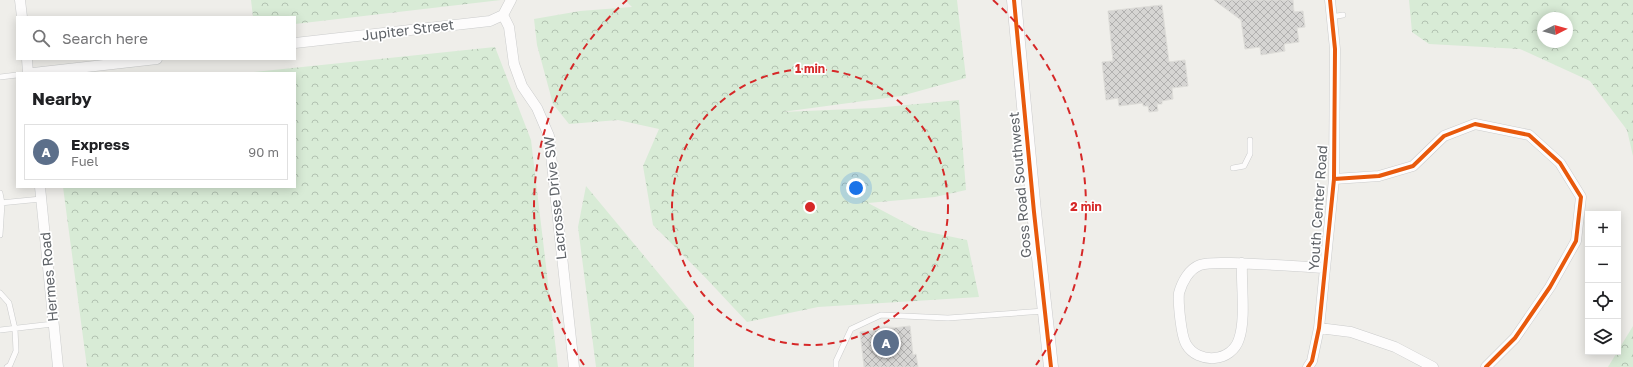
<!DOCTYPE html>
<meta charset="utf-8">
<style>
:root{--surface:#fff;--page:#f6f6f6;--text:#202124;--muted:#757577;--line:#e0e0e0;--accent:#2563eb}
body{margin:0;font-family:"Golos Text",sans-serif;background:var(--page);color:var(--text)}
.controls{position:absolute;right:12px;bottom:12px;display:grid;overflow:hidden;border-radius:0px;box-shadow:0 2px 10px #0003}
.controls button{width:36px;height:36px;display:grid;place-items:center;padding:0;border:0;border-bottom:1px solid var(--line);background:var(--surface);color:var(--text);font:20px sans-serif}
.compass{position:absolute;left:1537px;top:12px;width:36px;height:36px;border-radius:50%;background:var(--surface);box-shadow:0 2px 10px #0003;rotate:84deg}
.you{position:absolute;left:856px;top:188px;width:14px;height:14px;margin:-10px;border:3px solid #fff;border-radius:50%;background:#1a73e8;box-shadow:0 0 0 6px #1a73e833}
.badge{display:grid;place-items:center;width:26px;height:26px;border-radius:50%;background:var(--accent);color:#fff;font-size:13px;font-weight:700}
.pin{position:absolute;translate:-50% -50%;border:2px solid #fff;box-shadow:0 1px 4px #0006}
.list{margin:0;padding:0;list-style:none}
h2{display:flex;justify-content:space-between;align-items:center;height:52px;margin:0;padding:0 16px;font-size:17px}
h2 small{font-size:13px;font-weight:400;color:var(--muted)}
.list li{display:grid;grid-template-columns:26px 1fr auto;gap:12px;align-items:center;box-sizing:border-box;height:56px;margin:0 8px 8px;padding:0 8px;border:1px solid var(--line);border-radius:0px}
.list b{display:block;font-size:15px;white-space:nowrap}
.list p{margin:0;font-size:13px;white-space:nowrap;color:var(--muted)}
.list em{font-size:13px;font-style:normal;color:var(--muted)}
.icon{flex:none;width:22px;height:22px;fill:none;stroke:currentColor;stroke-width:2;stroke-linecap:round;stroke-linejoin:round}
.map{position:relative;flex:none;width:1633px;height:367px;overflow:hidden}
.search{position:absolute;background:var(--surface);box-shadow:0 2px 10px #0003;left:16px;top:16px;width:280px;height:44px;display:flex;align-items:center;gap:10px;box-sizing:border-box;padding:0 14px;border-radius:0px;color:var(--muted);font-size:15px}
.panel{position:absolute;background:var(--surface);box-shadow:0 2px 10px #0003;left:16px;top:72px;width:280px;height:116px;border-radius:0px}
.map>svg:first-child{display:block}
.forest{fill:url(#forest-crowns);fill-rule:evenodd}
.building{fill:url(#building-cross-hatch);stroke:#deddd9}
.lines{fill:none;stroke-linecap:round;stroke-linejoin:round}
.lane-casing{stroke:#cbcccc;stroke-width:6}
.street-casing{stroke:#cbcccc;stroke-width:11}
.secondary-casing{stroke:#cacacb;stroke-width:15}
.lane{stroke:#fdfcfc;stroke-width:5}
.street{stroke:#fdfcfc;stroke-width:10}
.secondary{stroke:#fdfcfc;stroke-width:14}
.cycleway-casing{stroke:#fff;stroke-width:6}
.cycleway{stroke:#e8590c;stroke-width:4}
.ring{fill:none;stroke:#d62828;stroke-width:2;stroke-dasharray:7 5}
.labels{text-anchor:middle;stroke-width:3.5;stroke-linejoin:round;paint-order:stroke}
.street-label{font-size:14px;fill:#5f6368;stroke:#fff}
.centre{fill:#d62828;stroke:#fff;stroke-width:2}
.ring-label{font-size:12px;text-anchor:middle;font-weight:bold;fill:#d62828;stroke:#fff;stroke-width:3.5;stroke-linejoin:round;paint-order:stroke}
</style>
<div class="map">
<svg width="1633" height="367" viewBox="0 0 1633 367">
<defs>
<pattern id="forest-crowns" width="20" height="18" patternUnits="userSpaceOnUse"><rect width="20" height="18" fill="#d8ebd6"/><path d="M2 6a3 3 0 1 1 6 0M12 15a3 3 0 1 1 6 0" fill="none" stroke="#b2c2b1"/></pattern>
<pattern id="building-cross-hatch" width="8" height="8" patternUnits="userSpaceOnUse"><rect width="8" height="8" fill="#d6d5d3"/><path d="M0 0l8 8M0 8l8-8" fill="none" stroke="#b1b0af"/></pattern>
</defs>
<rect width="100%" height="100%" fill="#efeeea"/>
<path class="forest" d="M251,0H501L295,24V17H253Z
M625,0H957L966,78L901,96L782,112L875,108L959,100L966,190L935,197L868,203L919,230L967,240L979,297L818,307L747,322L703,275L653,225L643,166L659,129L618,120L569,124L553,104L537,45L534,19L580,11L632,7Z
M1409,0H1633V156L1627,130L1590,81L1520,49L1429,44L1412,32ZM1543,18H1567V42H1543Z
M495,47L531,140L558,367H87L63,187H295V73H245Z
M586,186L694,316V367H596L578,227Z
M1633,326V367H1608Z"/>
<path class="building" d="M1214,0H1293L1294,12L1303,11L1305,27L1297,28L1299,42L1284,44L1285,51L1261,55L1260,47L1245,49L1241,20Z
M1162,5L1169,62L1185,60L1188,86L1172,88L1173,99L1162,101V104H1157L1158,111L1149,112L1148,106H1143V103L1119,106L1118,98L1106,100L1102,62L1113,61L1108,11Z
M910,326L913,355L916,354L918,367H864L860,332Z"/>
<g class="lines">
<defs>
<path id="lane" d="M1331,17L1343,15
M0,77L17,75
M1233,168L1244,166L1250,154V140
M0,193L2,203L0,235
M0,203L41,199
M0,293L9,303L15,329L16,351L10,365L7,367
M0,330L53,324
M836,367V361L851,329L881,315L948,318L1044,311"/>
<path id="street" d="M20,0L22,17
M503,15L509,27L514,64L522,86L537,108L549,136L574,367
M295,43L490,21L503,15L511,0
M27,59L28,73
M33,73L157,59
M1334,179L1379,176L1413,166L1444,136L1475,124L1529,135L1560,163L1581,197L1576,241L1550,287L1515,338L1486,367
M40,187L58,367
M1242,263C1241,285 1246,319 1239,339C1232,362 1198,365 1186,344C1181,335 1178,303 1179,293C1182,282 1189,269 1200,265C1209,262 1222,263 1231,263C1262,264 1293,266 1325,268
M1319,328L1351,332L1395,347L1433,367
M1308,367L1312,361L1319,328L1334,179L1335,49L1330,0"/>
<path id="secondary" d="M1014,0L1034,212L1051,367"/>
</defs>
<use href="#lane" class="lane-casing"/>
<use href="#street" class="street-casing"/>
<use href="#secondary" class="secondary-casing"/>
<use href="#lane" class="lane"/>
<use href="#street" class="street"/>
<use href="#secondary" class="secondary"/>
<defs>
<path id="cycleway" d="M1014,0L1034,212L1051,367
M1334,179L1379,176L1413,166L1444,136L1475,124L1529,135L1560,163L1581,197L1576,241L1550,287L1515,338L1486,367
M1308,367L1312,361L1319,328L1334,179L1335,49L1330,0"/>
</defs>
<use href="#cycleway" class="cycleway-casing"/>
<use href="#cycleway" class="cycleway"/>
</g>
<g class="ring">
<circle cx="810" cy="207" r="138"/>
<path d="M584 365A276 276 0 0 1 627 0M993 0A276 276 0 0 1 1036 365"/>
</g>
<g class="labels">
<g class="street-label">
<text transform="translate(408 30) rotate(-7)" y="5">Jupiter Street</text>
<text transform="translate(1020 185) rotate(-95)" y="5">Goss Road Southwest</text>
<text transform="translate(555 198) rotate(-96)" y="5">Lacrosse Drive SW</text>
<text transform="translate(1318 208) rotate(-86)" y="5">Youth Center Road</text>
<text transform="translate(49 277) rotate(-95)" y="5">Hermes Road</text>
</g>
</g>
<circle cx="810" cy="207" r="6" class="centre"/>
<g class="ring-label">
<text x="810" y="73">1 min</text>
<text x="1086" y="211">2 min</text>
</g>
</svg>
<div class="controls">
<button>+</button>
<button>−</button>
<button><svg class="icon" aria-label="locate" viewBox="0 0 24 24"><circle cx="12" cy="12" r="6"/><path d="M12 2v4M12 18v4M2 12h4M18 12h4"/></svg></button>
<button><svg class="icon" aria-label="layers" viewBox="0 0 24 24"><path d="M12 4l9 5-9 5-9-5zM3 14l9 5 9-5"/></svg></button>
</div>
<svg class="compass" viewBox="-18 -18 36 36"><path d="M0-13l5 13h-10z" fill="#e53935"/><path d="M0 13l5-13h-10z" fill="#757577"/></svg>
<div class="you"></div>
<div class="pin badge" style="left:886px;top:343px;background:#5c6f8a">A</div>
<div class="search"><svg class="icon" aria-label="search" viewBox="0 0 24 24"><circle cx="10" cy="10" r="6"/><path d="M15 15l6 6"/></svg>Search here</div>
<section class="panel">
<h2>Nearby<small></small></h2>
<ul class="list">
<li><span class="badge" style="background:#5c6f8a">A</span><div><b>Express</b><p>Fuel</p></div><em>90 m</em></li>
</ul>
</section>
</div>
